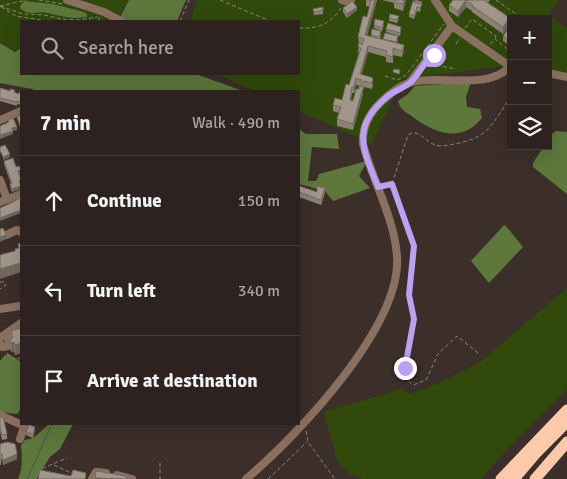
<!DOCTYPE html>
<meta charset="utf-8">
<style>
:root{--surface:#2d221f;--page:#352a28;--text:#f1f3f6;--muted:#a7a4a4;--line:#483f3d}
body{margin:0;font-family:Signika,sans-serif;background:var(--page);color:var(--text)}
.controls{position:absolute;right:15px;top:15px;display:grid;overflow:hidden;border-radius:0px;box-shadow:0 5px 20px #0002}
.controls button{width:45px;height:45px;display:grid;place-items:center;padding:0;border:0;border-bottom:1px solid var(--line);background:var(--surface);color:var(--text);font:25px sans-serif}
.stop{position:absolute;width:15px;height:15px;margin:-11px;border:4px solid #bca0f2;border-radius:50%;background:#fff}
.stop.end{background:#bca0f2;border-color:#fff;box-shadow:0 1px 5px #0008}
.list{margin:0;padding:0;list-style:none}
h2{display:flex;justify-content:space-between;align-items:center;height:65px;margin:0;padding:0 20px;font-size:21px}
h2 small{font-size:16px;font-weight:400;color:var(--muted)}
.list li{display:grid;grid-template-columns:32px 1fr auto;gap:15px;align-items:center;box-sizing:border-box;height:90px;padding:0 20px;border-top:1px solid var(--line)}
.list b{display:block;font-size:19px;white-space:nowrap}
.list em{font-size:16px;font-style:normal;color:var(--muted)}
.icon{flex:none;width:28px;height:28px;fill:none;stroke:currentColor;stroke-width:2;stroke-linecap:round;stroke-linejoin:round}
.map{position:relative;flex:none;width:567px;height:479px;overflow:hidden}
.search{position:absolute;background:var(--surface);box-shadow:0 5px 20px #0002;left:20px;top:20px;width:280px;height:55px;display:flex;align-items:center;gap:12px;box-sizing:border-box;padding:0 18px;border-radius:0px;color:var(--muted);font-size:19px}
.panel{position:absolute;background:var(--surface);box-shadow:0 5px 20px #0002;left:20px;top:90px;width:280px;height:335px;border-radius:0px}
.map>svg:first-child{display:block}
.green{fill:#31490b}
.forest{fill:#5d773c}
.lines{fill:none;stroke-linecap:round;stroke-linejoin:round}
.stream{stroke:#465759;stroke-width:1}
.path{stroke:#8e827e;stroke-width:1;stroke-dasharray:4 2.5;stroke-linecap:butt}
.minor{stroke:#8a7061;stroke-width:8}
.highway{stroke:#fdc9ab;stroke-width:11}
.wall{fill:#8b8177;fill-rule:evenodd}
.shaded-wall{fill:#716961}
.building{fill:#a2968a;stroke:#716961}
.route{stroke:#bca0f2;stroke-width:6}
</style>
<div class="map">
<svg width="567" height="479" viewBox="0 0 567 479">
<rect width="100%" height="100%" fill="#3c2e29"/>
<path class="green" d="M0,0H128L117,21H21V46L15,51L0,42Z
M197,0H559L549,14L567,29V77L548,73V19H511V68L499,67L402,79L372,144L299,111V91H255L216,74H299V21H190Z
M567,288V389L510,446L481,479H363L349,474L337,461L324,412L401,389L410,394L441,382L479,363Z"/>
<path class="forest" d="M129,0H186L177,21H118Z
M24,1L53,4L84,12L87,14V17C73,20 61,16 47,13C38,11 29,16 21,9L20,6Z
M0,43L15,52L21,48V74H196L243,91H36L32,89L0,83Z
M471,82L466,97L467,107L480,109L482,118C462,143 435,134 413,117C405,111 401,111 398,101L408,94L415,86Z
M299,129L306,134H337L339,149L312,147L308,181H316L319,174L367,161L359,176L370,188L333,201L325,191L299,184Z
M557,131L567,132V194L533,167V163L544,146H548V140L554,132Z
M504,225L506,226L523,247L489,283L471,261Z
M9,354L21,362V409L17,414L0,412V361L5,355Z
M48,424H73L60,449L50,457L36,479H18C23,468 22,457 21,445L25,440L33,438L47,426Z"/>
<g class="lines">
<path class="stream" d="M27,479L52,424"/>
<path class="path" d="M39,0L63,4
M220,0L270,21
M496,0L516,14
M0,6L23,14L45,15L61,19L80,20L97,17
M0,6L27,0
M1,7L16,16L47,21
M99,21V16
M180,21L189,0
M299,28C318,29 332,24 342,6
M465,28L472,19L496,36L495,39
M456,44L460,38
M490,44L495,39L511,52
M430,64L456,69
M385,76L398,80L406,75L444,24
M383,186L392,184
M0,282H4L6,285L0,289
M7,353L13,359L21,358
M478,353L457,336L438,354L426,380L413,385L406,379L405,369L414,319L409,295L414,246L392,184L408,135C419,128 424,141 435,145C441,147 448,145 454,144C489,138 491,125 510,98
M306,431L308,442L335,479
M160,463V479
M54,465L73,474
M35,479L41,469L67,458
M268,479L307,442"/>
<path class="minor" d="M67,0L104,12L121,21
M342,0L348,2L351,0
M435,0L452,26L511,67
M518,19H519
M548,73L567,77
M410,82L452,26
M0,120L21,111
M0,180L7,199
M0,202L21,194
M6,235L17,230L21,232
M0,309L20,306
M0,338L21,323
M0,344L2,347L8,346L9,344L7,334
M0,415L24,426
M20,439L25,424
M117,475L132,479
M92,479L96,472L106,473
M246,479C297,436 402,326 397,256C394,217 373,182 363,144C362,128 368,115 380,103C388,95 400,85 412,82C439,75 490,90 509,67"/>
<path class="highway" d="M501,479L567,410
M514,479L537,452L567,422
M535,479L567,442"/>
</g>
<path class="wall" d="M366,0H377L367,36L371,37V35L381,34L380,39L383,40L385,33L398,40L397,43L404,51L402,57L393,55V63L386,62V57L368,52L361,75L373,84L372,89L364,87V89H363V94L353,130L337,126V119L339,113L333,111V105L342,100L349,85L359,53H358L359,43L358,37L367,17L370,7L366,6ZM356,85L361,86V87L359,89L353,101L351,100L352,93H354Z
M382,0H406L403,11L394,8V3Z
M453,0H490L488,3L510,24L503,34L472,12V11L466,7L458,17L449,11V5Z
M422,2L420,12L417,11L414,19L409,17V14Z
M343,8L357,10L347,18L343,12Z
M313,9L323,10V14L314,15Z
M389,18L399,19L397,23L389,21Z
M374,25H384L382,31L374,28Z
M386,29L401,30L400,36L386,32Z
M511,32V46L503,41V36Z
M0,88L19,94L21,92V105L17,104V106L0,101Z
M4,161L16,167L21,174H19L21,180V184H20L21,189L12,192L10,187V184H11L4,164Z
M299,186L317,192L325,193L321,205L299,197Z
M21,328V353L15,355L14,351L11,352L10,348L11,331Z
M0,417L7,434V439L2,440L0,431Z
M35,430L33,438L26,435V432Z
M0,444L17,459L3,465L2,459H1V465H0Z"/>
<path class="shaded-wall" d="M375,0H377L365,42V35Z
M404,0H406L403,11V4Z
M466,0V7L458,17V11Z
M357,7V10L347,18V14Z
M510,18V24L503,34V27Z
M404,45V51L402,57V51Z
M368,46V52L360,81V74Z
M356,78V85L354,93V87Z
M363,87V94L353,130V124Z
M17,127V130L13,131V134L0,139V135L12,128Z
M10,154V157L3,160V157Z
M21,186V189L12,192V189Z
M325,188V193L321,205V200Z
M21,210V213L0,221V218Z
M6,235V239L0,242V237Z
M21,263V272L0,279V269Z
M14,342V351L11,352V343Z
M21,343V353L15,355V345Z
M17,454V459L3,465V460Z"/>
<path class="building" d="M369,0H375L365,35L404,45L402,51L393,48V57L386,55L387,51L368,46L360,74L373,78L372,83L364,81V83L361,82L362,80L356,78L354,87H352L350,100L353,101L356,89H359V86L363,87L353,124L337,119L341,107L333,105L335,98L342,100L346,84L349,85L361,48L358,47L359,43L362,45L364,39L358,37L363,16L367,17L371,1Z
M394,0H404L403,4L394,2Z
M415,0L422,2L421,4L414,2Z
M453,0H486L485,1L510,18L503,27L472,6L473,5L466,0L458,11L449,5Z
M352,1L357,7L347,14L343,8Z
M413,1L422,4L420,8L417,7L414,16L409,14Z
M323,7V10L314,12L313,9Z
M390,14L399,16L397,20L389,18Z
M548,18L551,20L548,23Z
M375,19L384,21L382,28L374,25Z
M388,23L401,27L400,33L386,29Z
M372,29L381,31L379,37L371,35Z
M508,29L511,32V42L503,36Z
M385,33L398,36L396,42L383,39Z
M394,69L400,70L399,74L393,72Z
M0,88L10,91V89L15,90L14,92L19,94L20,91L21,92V102L17,101V102L0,98Z
M21,115V125L20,126L17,117Z
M13,118L17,127L12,128L13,131L0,135V126L9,122L8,120Z
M5,145L10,154L3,157L1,152H0V147Z
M13,158L16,167L19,166L21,170L18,171L21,180L19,181L21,186L12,189L10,184L12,183L4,161Z
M299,186L317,192V186L325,188L321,200L299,192Z
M21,197V206H20L21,210L0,218V208L13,202Z
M3,228L6,235L0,237V229Z
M21,243V263L0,269V255L15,251V249L19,248L18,244Z
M21,328V343L15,345L14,342L11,343L10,339L13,338L11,331Z
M0,417H3L7,434L2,435L0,426Z
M29,425L35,427L33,434L26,432Z
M7,442L15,444L17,454L3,460L2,454H0V444Z
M40,470L71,476L73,470L86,473L85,479H38Z
M96,471L126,476V479L95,478Z"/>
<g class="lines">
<path class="route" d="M405,368L414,319L409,295L414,246L392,184L378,187C363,149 350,127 388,96C394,91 404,88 411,82C416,77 421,69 425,63L430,64L434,55"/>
</g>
</svg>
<div class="controls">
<button>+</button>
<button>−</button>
<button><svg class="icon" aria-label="layers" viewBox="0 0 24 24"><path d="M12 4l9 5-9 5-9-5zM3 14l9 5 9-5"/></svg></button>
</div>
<div class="stop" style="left:434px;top:55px"></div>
<div class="stop end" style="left:405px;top:368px"></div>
<div class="search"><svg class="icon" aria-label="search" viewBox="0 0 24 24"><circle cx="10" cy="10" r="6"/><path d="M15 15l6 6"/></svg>Search here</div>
<section class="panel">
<h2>7 min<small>Walk · 490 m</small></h2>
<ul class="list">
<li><svg class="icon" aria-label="ahead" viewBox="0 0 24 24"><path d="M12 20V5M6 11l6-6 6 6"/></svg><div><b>Continue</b></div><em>150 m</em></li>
<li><svg class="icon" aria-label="left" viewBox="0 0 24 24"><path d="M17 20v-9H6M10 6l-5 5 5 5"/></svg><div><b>Turn left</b></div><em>340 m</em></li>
<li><svg class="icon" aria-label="arrive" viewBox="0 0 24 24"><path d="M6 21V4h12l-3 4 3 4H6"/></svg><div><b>Arrive at destination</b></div></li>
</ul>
</section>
</div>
